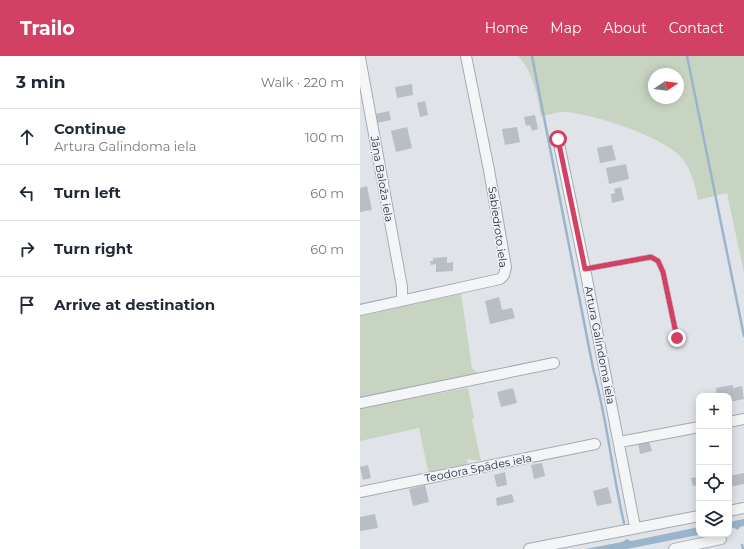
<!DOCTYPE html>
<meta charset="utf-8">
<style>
:root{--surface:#fff;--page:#f6f6f7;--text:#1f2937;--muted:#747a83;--line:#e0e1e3;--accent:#d24163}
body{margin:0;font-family:Montserrat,sans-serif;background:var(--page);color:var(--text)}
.controls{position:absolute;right:12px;bottom:12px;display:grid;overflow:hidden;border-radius:8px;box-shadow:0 2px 10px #0003}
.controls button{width:36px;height:36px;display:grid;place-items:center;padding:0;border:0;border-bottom:1px solid var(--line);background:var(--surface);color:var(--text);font:20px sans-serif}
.compass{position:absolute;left:288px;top:12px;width:36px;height:36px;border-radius:50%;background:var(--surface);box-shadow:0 2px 10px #0003;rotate:77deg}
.stop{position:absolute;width:12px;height:12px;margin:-9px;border:3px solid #d24163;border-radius:50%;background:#fff}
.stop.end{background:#d24163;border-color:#fff;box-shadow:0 1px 4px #0008}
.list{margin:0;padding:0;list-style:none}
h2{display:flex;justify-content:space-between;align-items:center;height:52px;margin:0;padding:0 16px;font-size:17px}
h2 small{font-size:13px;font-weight:400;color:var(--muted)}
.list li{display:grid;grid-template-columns:26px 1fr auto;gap:12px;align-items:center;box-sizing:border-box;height:56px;padding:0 16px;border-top:1px solid var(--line)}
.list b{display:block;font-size:15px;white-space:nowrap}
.list p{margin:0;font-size:13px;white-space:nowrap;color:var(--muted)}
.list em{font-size:13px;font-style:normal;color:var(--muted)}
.icon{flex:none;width:22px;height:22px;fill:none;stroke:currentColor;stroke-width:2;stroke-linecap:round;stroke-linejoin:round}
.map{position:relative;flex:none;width:384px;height:493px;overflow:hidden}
header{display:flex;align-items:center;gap:24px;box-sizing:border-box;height:56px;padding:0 20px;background:var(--accent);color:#fff}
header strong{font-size:19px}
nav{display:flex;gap:22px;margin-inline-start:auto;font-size:14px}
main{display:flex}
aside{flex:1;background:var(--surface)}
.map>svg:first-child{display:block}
.green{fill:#c7d4c1;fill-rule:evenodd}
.water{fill:#9ab5cb}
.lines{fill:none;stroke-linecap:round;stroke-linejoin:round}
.stream{stroke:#9ab5cb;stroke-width:2.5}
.building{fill:#b7bec6}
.service-casing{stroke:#a5abb3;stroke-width:6}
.minor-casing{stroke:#a5abb3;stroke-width:12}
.service{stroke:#f3f5f7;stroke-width:5}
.minor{stroke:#f3f5f7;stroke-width:10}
.route{stroke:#d24163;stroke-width:5}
.labels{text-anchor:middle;stroke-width:3;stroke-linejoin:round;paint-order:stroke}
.street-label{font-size:11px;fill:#283341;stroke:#eff3f7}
</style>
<header>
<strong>Trailo</strong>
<nav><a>Home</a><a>Map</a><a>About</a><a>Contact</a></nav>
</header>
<main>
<aside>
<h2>3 min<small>Walk · 220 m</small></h2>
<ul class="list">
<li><svg class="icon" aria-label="ahead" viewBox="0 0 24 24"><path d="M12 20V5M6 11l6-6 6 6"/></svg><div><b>Continue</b><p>Artura Galindoma iela</p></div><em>100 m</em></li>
<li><svg class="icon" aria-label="left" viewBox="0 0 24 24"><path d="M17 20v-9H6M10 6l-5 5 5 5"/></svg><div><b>Turn left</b></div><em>60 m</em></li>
<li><svg class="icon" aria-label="right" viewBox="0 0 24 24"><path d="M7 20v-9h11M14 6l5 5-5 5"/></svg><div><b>Turn right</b></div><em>60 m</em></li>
<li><svg class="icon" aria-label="arrive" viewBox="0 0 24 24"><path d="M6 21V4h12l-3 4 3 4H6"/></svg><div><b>Arrive at destination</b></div></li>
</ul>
</aside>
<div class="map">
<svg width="384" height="493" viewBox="0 0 384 493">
<rect width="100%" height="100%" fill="#e0e4e9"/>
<path class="green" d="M158,0H384V217L367,137L338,144C335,129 331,111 319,99C300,80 229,56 202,56C195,56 188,59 181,60C177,38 174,17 158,0ZM294,18H318V42H294Z
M101,237L112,312L120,318L0,345V259Z
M108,332L114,362L112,364L121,405L107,403L108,411L69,419L59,372L0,385V351Z"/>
<path class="water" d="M384,463V470L380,471L378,474L374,472L369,473V466Z
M339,471V478H343L267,493H225L262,486L267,483L271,485Z"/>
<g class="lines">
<path class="stream" d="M172,0L233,312C247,363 252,416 264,467
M327,0L384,280
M382,489L383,493"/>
</g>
<path class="building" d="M52,28L53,39L37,42L35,31Z
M65,45L68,59L60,61L57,47Z
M29,55L31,64L17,67L15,58Z
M175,59L178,73L172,75L170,69L166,70L164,61Z
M47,71L52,92L36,96L31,75Z
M157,71L160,86L145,89L142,73Z
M252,89L256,104L240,107L237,92Z
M266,108L269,123L249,128L246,112Z
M7,130L12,154L0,156V132Z
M261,131L264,144L252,147L251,138L255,137L254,133Z
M87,201V207L93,206V215L76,216V208L71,209L70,205H73V202Z
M139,241L142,254L152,252L155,262L130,268L125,245Z
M373,329V332L382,330L384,343L369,346V340H357L356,332Z
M153,332L157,347L141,351L137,336Z
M289,385L292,395L280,398L278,387Z
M182,407L185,420L174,423L171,409Z
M8,409L11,422L3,424L0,411Z
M145,416L147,429L137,431L134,419Z
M384,417V428L369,431V420Z
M339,421V429L333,430L331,422Z
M65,429L69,446L53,450L49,433Z
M248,431L252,447L237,450L233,435Z
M152,438L154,446L137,450L136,442Z
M15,458L18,472L0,475V461Z"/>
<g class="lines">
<defs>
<path id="service" d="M225,213L291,201L298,205L303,216L317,282"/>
<path id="minor" d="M0,2L42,231V245
M198,83L225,213L275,471
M0,254L140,223L144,219L146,211L129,114L106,0
M0,347L194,307
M369,366L384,363
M260,386L339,371
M0,436L235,388
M369,455L384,452
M169,493L339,460
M314,493L361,483"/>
</defs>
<use href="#service" class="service-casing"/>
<use href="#minor" class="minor-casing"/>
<use href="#service" class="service"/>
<use href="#minor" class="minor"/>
</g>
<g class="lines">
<path class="route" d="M198,83L225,213L291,201L298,205L303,216L317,282"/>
</g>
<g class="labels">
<g class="street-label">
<text transform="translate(22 123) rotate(80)" y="4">Jāņa Baloža iela</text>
<text transform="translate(138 171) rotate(82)" y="4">Sabiedroto iela</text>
<text transform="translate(240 289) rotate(79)" y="4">Artura Galindoma iela</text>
<text transform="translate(118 412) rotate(-11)" y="4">Teodora Spādes iela</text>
</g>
</g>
</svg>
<div class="controls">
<button>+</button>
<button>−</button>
<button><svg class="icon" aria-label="locate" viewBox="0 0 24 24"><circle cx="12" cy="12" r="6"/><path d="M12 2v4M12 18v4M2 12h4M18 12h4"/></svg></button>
<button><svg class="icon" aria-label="layers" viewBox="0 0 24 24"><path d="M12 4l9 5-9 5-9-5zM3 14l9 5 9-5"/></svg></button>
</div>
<svg class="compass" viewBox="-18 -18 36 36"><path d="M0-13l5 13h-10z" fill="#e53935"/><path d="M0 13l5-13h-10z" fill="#747a83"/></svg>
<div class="stop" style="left:198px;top:83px"></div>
<div class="stop end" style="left:317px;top:282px"></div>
</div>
</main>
